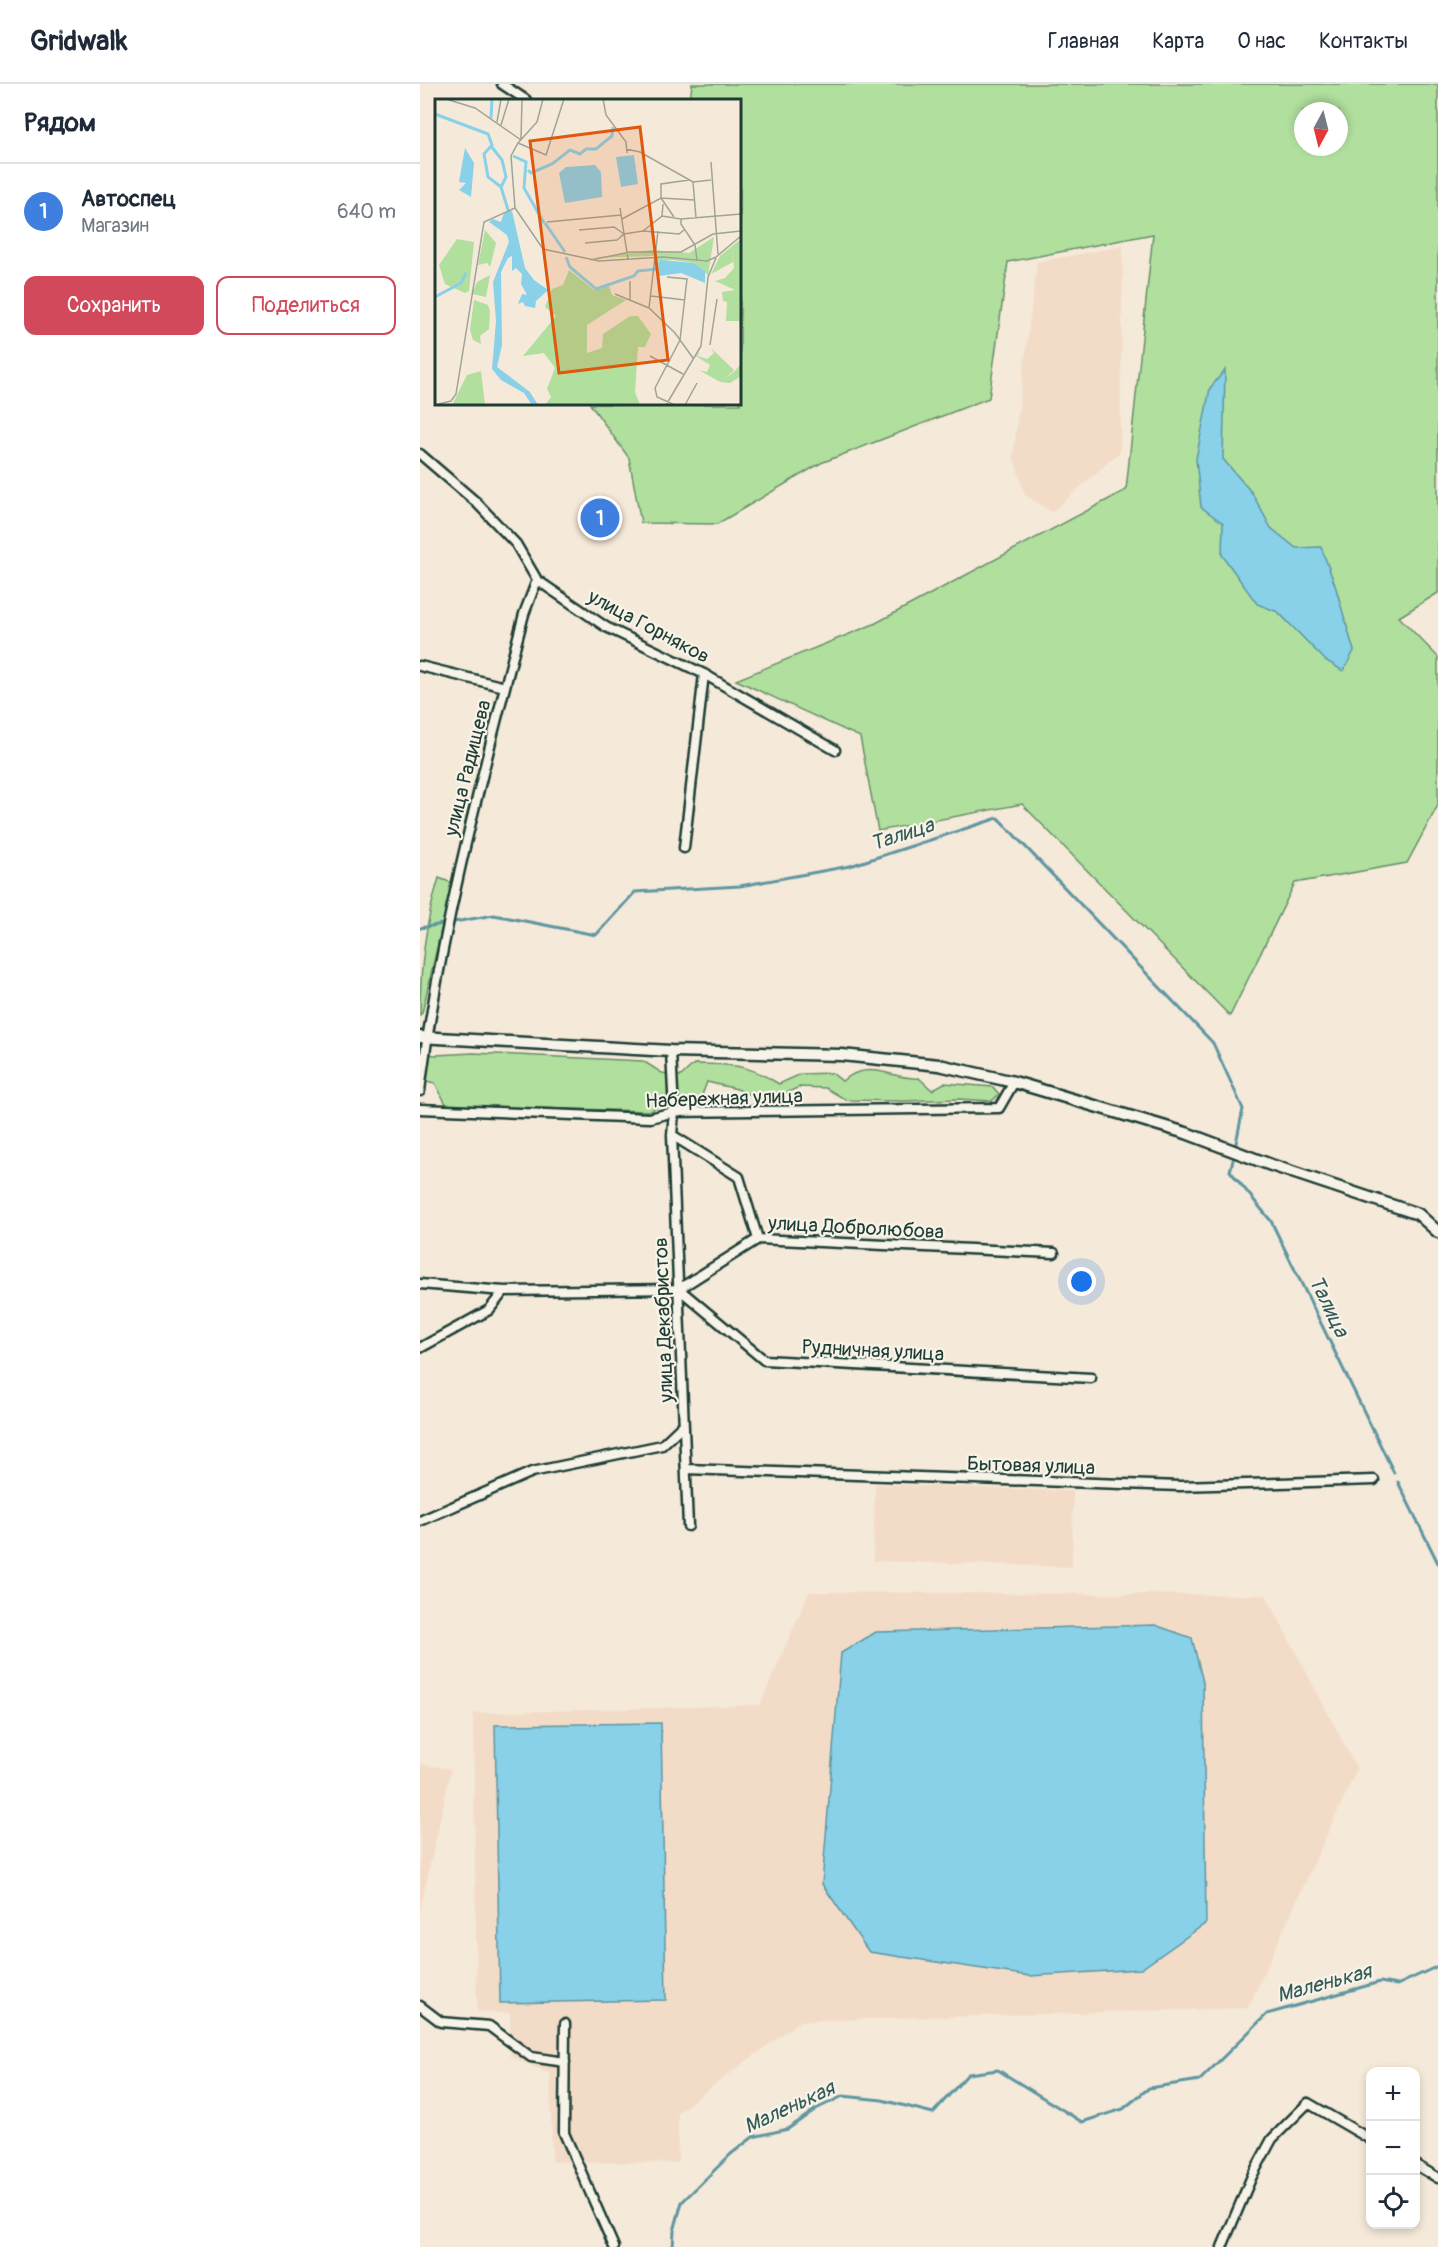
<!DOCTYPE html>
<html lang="ru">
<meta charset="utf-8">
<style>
:root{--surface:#fff;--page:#f6f6f7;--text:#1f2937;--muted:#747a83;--line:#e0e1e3;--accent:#d1495b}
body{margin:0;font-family:Pangolin,sans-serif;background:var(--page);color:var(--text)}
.controls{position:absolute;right:18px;bottom:18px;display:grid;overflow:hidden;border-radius:12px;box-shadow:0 3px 9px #0003}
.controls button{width:54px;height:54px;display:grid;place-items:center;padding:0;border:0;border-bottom:2px solid var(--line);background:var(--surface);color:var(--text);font:30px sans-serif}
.compass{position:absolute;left:874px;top:18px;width:54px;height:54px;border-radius:50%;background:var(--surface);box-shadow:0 3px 9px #0003;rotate:187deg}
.you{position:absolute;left:662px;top:1198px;width:21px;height:21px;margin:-15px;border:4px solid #fff;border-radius:50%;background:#1a73e8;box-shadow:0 0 0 9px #1a73e833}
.badge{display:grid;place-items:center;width:39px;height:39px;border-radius:50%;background:var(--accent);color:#fff;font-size:20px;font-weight:700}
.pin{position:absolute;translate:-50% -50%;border:3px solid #fff;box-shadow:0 2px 6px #0006}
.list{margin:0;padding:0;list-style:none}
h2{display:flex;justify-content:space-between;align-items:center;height:78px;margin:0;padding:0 24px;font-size:26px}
h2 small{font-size:20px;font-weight:400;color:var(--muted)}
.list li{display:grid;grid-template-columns:39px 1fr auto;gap:18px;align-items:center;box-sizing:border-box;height:96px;padding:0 24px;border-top:2px solid var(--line)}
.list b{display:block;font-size:22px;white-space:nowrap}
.list p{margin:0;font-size:20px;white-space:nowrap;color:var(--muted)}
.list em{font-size:20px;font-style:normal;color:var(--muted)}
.actions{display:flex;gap:12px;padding:18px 24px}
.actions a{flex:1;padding:14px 0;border:2px solid var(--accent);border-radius:12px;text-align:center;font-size:21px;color:var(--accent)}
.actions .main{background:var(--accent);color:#fff}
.icon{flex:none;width:33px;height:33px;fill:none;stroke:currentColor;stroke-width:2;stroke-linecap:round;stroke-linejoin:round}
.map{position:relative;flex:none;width:1018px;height:2163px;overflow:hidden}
header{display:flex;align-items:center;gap:36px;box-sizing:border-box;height:84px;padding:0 30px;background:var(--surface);border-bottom:2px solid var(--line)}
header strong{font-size:28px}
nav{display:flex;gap:33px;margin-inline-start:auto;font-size:21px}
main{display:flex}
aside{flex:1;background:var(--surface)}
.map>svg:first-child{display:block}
.built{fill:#f3dcc7}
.green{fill:#b0df9e;stroke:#688e69;stroke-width:1.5;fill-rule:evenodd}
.water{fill:#88d1e9;stroke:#5e96a1;stroke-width:1.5}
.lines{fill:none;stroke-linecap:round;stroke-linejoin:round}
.stream{stroke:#5e96a1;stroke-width:3}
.minor-casing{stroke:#1f3d34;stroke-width:13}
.tertiary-casing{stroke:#1f3d34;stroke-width:15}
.minor{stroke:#f7f3e8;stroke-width:8}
.tertiary{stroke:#f7f3e8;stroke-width:10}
.labels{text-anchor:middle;stroke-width:4.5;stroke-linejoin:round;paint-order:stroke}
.street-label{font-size:20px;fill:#1f3d34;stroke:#f7f3e8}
.water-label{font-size:21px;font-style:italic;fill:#345b58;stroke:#f7f3e8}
.inset-river{fill:none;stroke:#88d1e9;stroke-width:3}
.inset-road{fill:none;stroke:#9fa497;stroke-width:1.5}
.view{fill:#de580e;fill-opacity:0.15;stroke:#de580e;stroke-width:3}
.inset-edge{fill:none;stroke:#1f3d34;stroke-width:3}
</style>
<header>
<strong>Gridwalk</strong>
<nav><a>Главная</a><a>Карта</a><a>О нас</a><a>Контакты</a></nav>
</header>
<main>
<aside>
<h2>Рядом<small></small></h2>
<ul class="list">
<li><span class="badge" style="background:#3f7fe0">1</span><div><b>Автоспец</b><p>Магазин</p></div><em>640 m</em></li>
</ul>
<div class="actions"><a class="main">Сохранить</a><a>Поделиться</a></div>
</aside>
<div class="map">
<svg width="1018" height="2163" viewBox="0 0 1018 2163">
<rect width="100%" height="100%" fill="#f5e9d9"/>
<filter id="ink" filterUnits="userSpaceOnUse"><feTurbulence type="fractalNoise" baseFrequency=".0167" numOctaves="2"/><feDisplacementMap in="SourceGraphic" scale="12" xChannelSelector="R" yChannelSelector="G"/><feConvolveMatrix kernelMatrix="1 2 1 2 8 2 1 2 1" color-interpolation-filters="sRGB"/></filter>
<g filter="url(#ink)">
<path class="built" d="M703,162L700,368L632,428L605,411L593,371L617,178Z
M455,1400L653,1407L652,1483L453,1477Z
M389,1508L846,1511L937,1685L828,1924L380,1937L258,2028V2079L132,2078L130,1990L90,1972V1929L57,1928L53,1629L340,1621Z
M0,1680L31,1685L0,1827Z"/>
<path class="green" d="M272,0H1018V509L979,533L1018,573V721L987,779L875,799L810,932L602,720L458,747L440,653L316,596L454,540L706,406L733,150L588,178L569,314L401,379L297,440L221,439L209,374L170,320H320V16H270ZM883,27H919V63H883Z
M19,794L32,799L2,929L0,931C0,884 5,839 19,794Z
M0,968L15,971L53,969L223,977L242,989L261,992L274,980C310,980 328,980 359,1000L381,990L412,989L422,997C427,994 433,989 439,988C460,982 478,996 499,994L512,1006L524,999L573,1003L579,1010L572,1017L539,1015L482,1017L426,1016L406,1004L379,1003L348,1018L317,1005L287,998L279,1019L246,1016L231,1027L27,1022L15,999L0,996Z"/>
<path class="water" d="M805,286L803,375L832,409L851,444L876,464L901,463L915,501L934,567L923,587L905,576L858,528L837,520L802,471L803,439L781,423L776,375L790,304Z
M735,1541L772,1554L783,1598L786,1839L721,1885L610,1892L449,1868L402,1800L421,1569L456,1548Z
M241,1639L246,1916L80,1919L75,1641Z"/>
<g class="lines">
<path class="stream" d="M0,844L74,831L176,851L215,808L320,802L430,782L578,734L793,959L823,1025L816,1059
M813,1076L810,1087L851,1137L974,1389
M978,1398L1018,1479
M253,2163L254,2147L262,2118L311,2070L333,2053L368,2045L396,2025L423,2012L462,2016L513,2029L548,1990L578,1986L662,2038L703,2025L729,2004L780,1996L847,1930L960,1898L977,1901L1018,1882"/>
<defs>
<path id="minor" d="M82,0L106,16
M0,370L56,418L96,460L117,496L186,543L284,590L415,666
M0,582L85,603
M264,764L284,590
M251,967L254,1028L252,1051L268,1442
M0,1007C20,845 63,688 104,530L117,496
M0,1025L230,1034L254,1028L579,1024L594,998
M252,1051L319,1093L338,1155
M0,1200L84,1207L259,1205L338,1155L634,1169
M259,1205L344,1276L671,1294
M0,1264L69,1226L84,1207
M266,1385L760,1402L954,1396
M0,1437L112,1388L242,1361L263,1341
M0,1922L21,1938L69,1942L111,1973L145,1978
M145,1940L144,2049L194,2163
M996,2081L1018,2094
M802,2163L832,2092L852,2055L888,2019L950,2055"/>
<path id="tertiary" d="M0,953L251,967L422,971L519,981L594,998L766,1049L851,1081L998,1130L1018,1148"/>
</defs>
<use href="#minor" class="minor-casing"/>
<use href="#tertiary" class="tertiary-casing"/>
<use href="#minor" class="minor"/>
<use href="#tertiary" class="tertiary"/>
</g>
</g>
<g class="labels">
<g class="street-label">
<text transform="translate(229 542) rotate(28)" y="7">улица Горняков</text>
<text transform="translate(47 684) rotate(-76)" y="7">улица Радищева</text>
<text transform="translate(304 1014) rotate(-2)" y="7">Набережная улица</text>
<text transform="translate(436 1143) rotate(3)" y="7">улица Добролюбова</text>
<text transform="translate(243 1236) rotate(-92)" y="7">улица Декабристов</text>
<text transform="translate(453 1266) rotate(3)" y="7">Рудничная улица</text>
<text transform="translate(611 1381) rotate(2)" y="7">Бытовая улица</text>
</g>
<g class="water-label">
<text transform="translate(482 750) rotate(-18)" y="7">Талица</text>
<text transform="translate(909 1222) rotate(64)" y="7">Талица</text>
<text transform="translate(904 1899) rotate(-15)" y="7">Маленькая</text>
<text transform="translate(369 2023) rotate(-25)" y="7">Маленькая</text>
</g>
</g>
<g transform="translate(15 15)">
<rect width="306" height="306" fill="#f5e9d9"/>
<path d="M50,131L61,144L55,168L52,164L43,166ZM279,138L273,176L258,164L238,161L222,162L219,175L221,157L158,159L217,151L254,154ZM22,140L39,143L34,192L30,194L10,185L4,166ZM306,140V243L304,222H291L292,203L288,202L287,193L300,191L280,182L290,179L299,169L297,149L298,163L276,175L285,157ZM134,171L159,191L174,187L177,196L191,201L152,226V254L167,249L168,235L195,217H203L216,235L210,248H203L200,293L205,306H110L116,298L112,290L120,269L109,254L88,257L121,217L110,208L117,190L128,186ZM55,176L51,198L37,195L42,183ZM39,201L53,206L55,212L54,230L45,237L46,245L38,241L35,231ZM276,249L299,271L290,280L300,272L306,264V277L295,284L285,283L264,271L272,273L275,266L261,257L264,252L263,257L272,260L279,254ZM46,272L50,306H17L32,276Z" fill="#b0df9e"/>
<path d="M30,49L39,64L36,98L24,91L31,84L24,83ZM199,56L203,85L186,88L181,58ZM160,66L166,73L167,98L130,104L124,74L131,68ZM77,112L90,169L99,181L113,191L101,202L100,209L90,207L88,203L83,205L87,195L92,196L86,185L87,175L81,169L77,172V157L73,159L66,173L67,246L62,268L95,293L103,306H97L89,294L66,281L57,270L61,222L58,183L74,143L72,136L54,123L58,120L66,123L69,114ZM226,161L258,164L270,172V184L246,174L224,177L223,163Z" fill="#88d1e9"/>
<path class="inset-river" d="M0,15L53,35L57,46L49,55L53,78L66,88L74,114M56,19L57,0M56,47L67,61L71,78L66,88M78,57L91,63L89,89L109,124M93,71L96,74L117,65L135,51L145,55L151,50H161L177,37L178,28M110,124L130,153M131,158L135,168L161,190L199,177L203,172L223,170M0,198L26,184L31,174"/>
<path class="inset-road" d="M11,0L40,9L86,41M108,0L102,23L83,44L76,57L80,109L108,150L164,162L228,158L272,162L281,158M168,0L171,16L191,43L192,54M62,23L66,0M66,26L74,0M86,40L87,0M83,44L111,56L129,0M191,50L205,53L258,83L276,81M276,63L283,155M306,79V102M258,83L261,119M185,109L193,160M227,117L246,120L306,115M239,118L226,99V85L254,81M187,120L226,99L260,101M246,120V125L260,146L262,161M112,123L186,116M144,131L179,128L189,135M208,132L227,117L228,105M150,144L182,141L189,135L208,132L244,135L249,131M281,158L306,137M156,161L195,153H246L278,135L306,132M232,178L252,180L245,241L220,289L222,298L240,306M195,182V201M180,195L214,209L240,234L258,259M216,197L250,201M214,209L223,132M275,246L282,200M215,257L248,275M0,306L16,302L21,295L49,123L80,109M231,306L266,247L273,178L281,159M250,306L262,284"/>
<path class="view" d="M205,28L233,261L124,274L95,42Z"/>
<rect width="306" height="306" class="inset-edge"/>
</g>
</svg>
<div class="controls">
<button>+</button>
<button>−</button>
<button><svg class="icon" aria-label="locate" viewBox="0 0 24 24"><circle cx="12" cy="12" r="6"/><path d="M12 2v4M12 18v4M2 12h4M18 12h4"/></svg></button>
</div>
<svg class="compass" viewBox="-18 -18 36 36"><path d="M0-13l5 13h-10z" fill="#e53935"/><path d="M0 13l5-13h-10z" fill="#747a83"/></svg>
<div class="you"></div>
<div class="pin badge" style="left:180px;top:434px;background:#3f7fe0">1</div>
</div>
</main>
